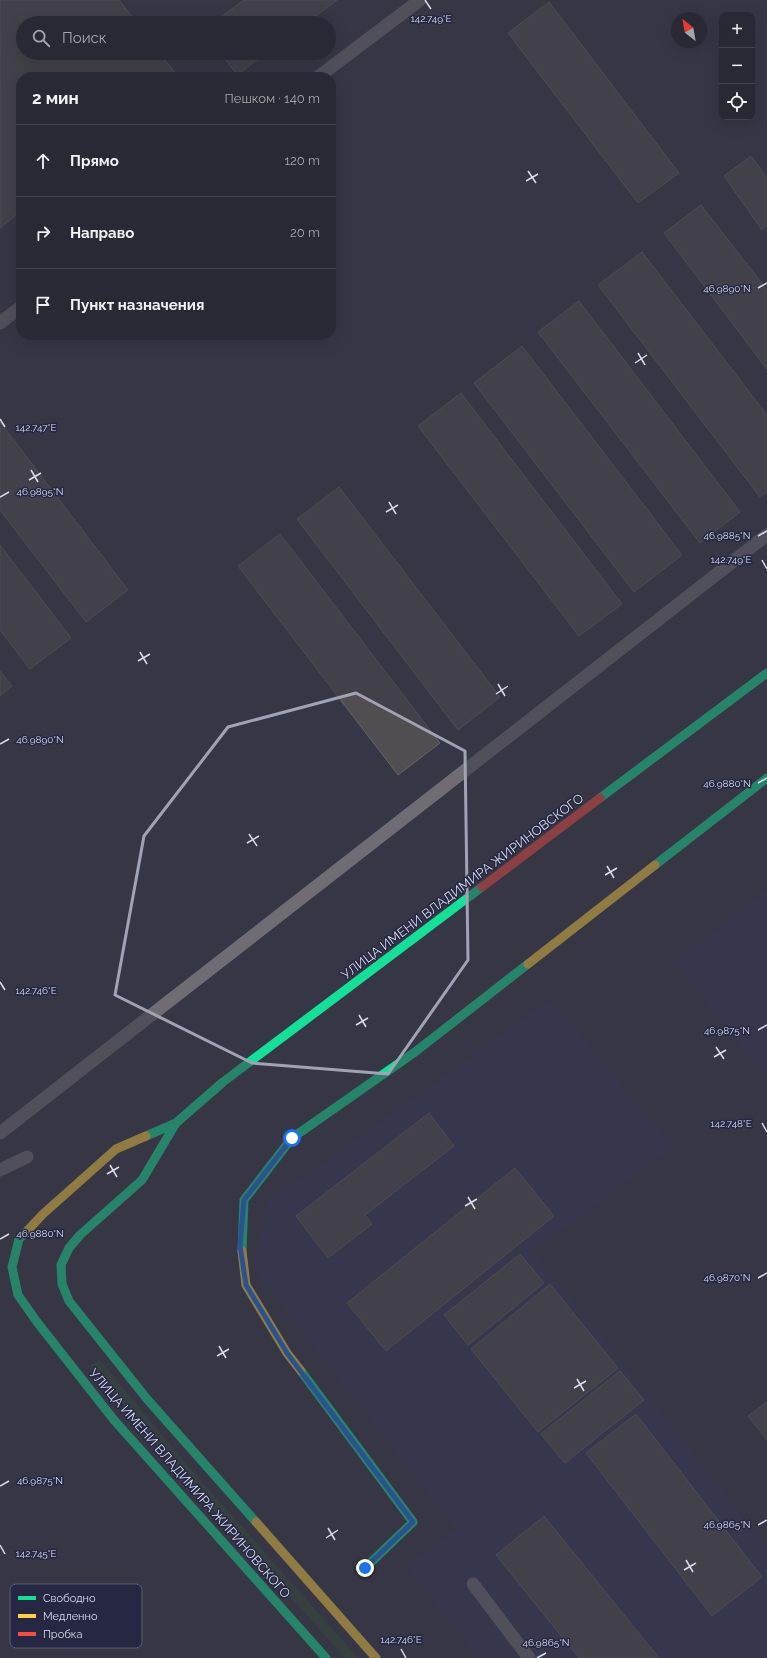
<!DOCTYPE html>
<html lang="ru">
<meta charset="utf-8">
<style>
:root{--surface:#282934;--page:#30313c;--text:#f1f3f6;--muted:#a5a6ac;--line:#44454f}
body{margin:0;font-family:Raleway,sans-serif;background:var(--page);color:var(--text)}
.controls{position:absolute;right:12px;top:12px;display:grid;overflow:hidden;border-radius:8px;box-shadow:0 4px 16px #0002}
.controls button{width:36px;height:36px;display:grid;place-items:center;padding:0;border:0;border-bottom:1px solid var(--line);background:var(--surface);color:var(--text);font:20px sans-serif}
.compass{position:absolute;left:671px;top:12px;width:36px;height:36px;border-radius:50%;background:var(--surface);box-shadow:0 4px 16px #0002;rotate:329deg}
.stop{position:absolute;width:12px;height:12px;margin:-9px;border:3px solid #1a73e8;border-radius:50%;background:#fff}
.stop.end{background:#1a73e8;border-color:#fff;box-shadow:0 1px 4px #0008}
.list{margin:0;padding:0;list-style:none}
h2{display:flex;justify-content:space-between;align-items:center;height:52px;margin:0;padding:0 16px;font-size:17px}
h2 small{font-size:13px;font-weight:400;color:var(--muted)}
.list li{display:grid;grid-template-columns:26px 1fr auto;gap:12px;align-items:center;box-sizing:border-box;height:72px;padding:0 16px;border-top:1px solid var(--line)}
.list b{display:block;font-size:15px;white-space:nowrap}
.list em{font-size:13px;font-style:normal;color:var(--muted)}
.icon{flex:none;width:22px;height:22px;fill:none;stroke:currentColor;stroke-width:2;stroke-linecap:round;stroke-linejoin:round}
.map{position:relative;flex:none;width:767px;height:1658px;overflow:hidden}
.search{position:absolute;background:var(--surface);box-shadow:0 4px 16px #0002;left:16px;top:16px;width:320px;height:44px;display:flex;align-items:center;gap:10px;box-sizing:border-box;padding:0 14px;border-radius:22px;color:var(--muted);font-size:15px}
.panel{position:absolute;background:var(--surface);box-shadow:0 4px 16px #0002;left:16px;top:72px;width:320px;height:268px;border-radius:16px}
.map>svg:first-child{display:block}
.built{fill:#353757}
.green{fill:#374d3c}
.building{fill:#504e51;stroke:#686465}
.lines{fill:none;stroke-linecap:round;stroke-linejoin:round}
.lane{stroke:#6f6d73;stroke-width:13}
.fast{stroke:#16e098;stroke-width:9}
.slow{stroke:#ffcf43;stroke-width:9}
.jam{stroke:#f24e42;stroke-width:9}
.route{stroke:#1a73e8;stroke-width:5}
.marked{fill:none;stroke:#a1a3b4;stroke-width:3;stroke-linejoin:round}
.ticks{fill:none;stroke:#dbddef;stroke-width:1.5}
.labels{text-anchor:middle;stroke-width:3;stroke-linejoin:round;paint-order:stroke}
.street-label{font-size:13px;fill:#dbddef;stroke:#252743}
.key{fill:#252743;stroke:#5c5e77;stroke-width:1}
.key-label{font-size:11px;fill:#dbddef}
.ticks-label{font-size:10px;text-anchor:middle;fill:#dbddef;stroke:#252743;stroke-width:3;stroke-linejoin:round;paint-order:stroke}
</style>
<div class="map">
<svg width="767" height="1658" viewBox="0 0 767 1658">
<rect width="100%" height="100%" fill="#363746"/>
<path class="built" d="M767,890V1077L676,963Z
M550,1000L672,1147L533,1252L767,1548V1658H479L407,1565L457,1529L254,1268L270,1201Z"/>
<path class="green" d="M99,1359L183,1460L358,1658H345L175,1466L90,1366Z"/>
<path class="building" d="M0,0H119L137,23H23V53H160L178,77H21V211L0,228Z
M244,0H337L306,23H213Z
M549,2L679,173L638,203L508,33Z
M221,53H266L237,75Z
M751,156L767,178V226L762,230L724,176Z
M701,205L767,290V369L664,233Z
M642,252L767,415V492L760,497L598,285Z
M579,301L740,512L700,543L538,332Z
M522,346L682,555L634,592L474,383Z
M461,393L622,604L579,636L418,426Z
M0,422L128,590L86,622L0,510Z
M339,487L500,697L458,730L297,519Z
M280,534L440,743L398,775L238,566Z
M0,545L71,638L30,669L0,630Z
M0,671L12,686L0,696Z
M429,1113L454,1146L365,1215L372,1224L328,1258L296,1216Z
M515,1168L554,1216L386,1351L347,1303Z
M520,1254L544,1283L468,1345L444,1315Z
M550,1284L618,1368L538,1432L471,1349Z
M620,1371L644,1400L565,1463L541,1434Z
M767,1402V1440L748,1416Z
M636,1414L762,1577L712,1616L586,1453Z
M544,1516L659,1658H579L496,1555Z"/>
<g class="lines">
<path class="lane" d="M318,77L420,0
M0,323L21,307
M0,1133L767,535
M0,1170L27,1157
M473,1584L529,1658"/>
<path class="fast" d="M600,798L767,673
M655,865L767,778
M176,1123L142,1180L80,1235L69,1248L61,1265L62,1284L69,1301L147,1399L256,1522
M146,1136L176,1123L223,1082L482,887
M28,1230L19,1239L12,1267L18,1295L37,1322L114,1420L326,1658
M242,1251L244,1200L292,1138L415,1052L528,964
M301,1371L413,1522L365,1568"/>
<path class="slow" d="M528,964L655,865
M28,1230L43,1214L116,1149L146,1136
M242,1251L246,1285L287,1353L301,1371
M256,1522L376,1658"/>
<path class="jam" d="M482,887L600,798"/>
</g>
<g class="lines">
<path class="route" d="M292,1138L244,1200L240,1245L246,1285L287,1353L413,1522L365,1568"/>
</g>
<path d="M0 0H767V1658H0ZM356,693L465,751L468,960L388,1074L252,1063L115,995L144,836L228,727Z" fill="#363746" fill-opacity=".55" fill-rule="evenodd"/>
<path class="marked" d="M356,693L465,751L468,960L388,1074L252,1063L115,995L144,836L228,727Z"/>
<path class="ticks" d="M425,0L431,9M528,171L536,183M526,181L538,174M758,288L767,283M638,353L645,365M635,363L647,355M0,419L5,427M31,470L38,482M29,480L41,473M0,497L9,492M389,502L396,514M386,512L398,505M758,536L767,531M762,560L767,569M140,652L147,664M138,661L150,654M498,684L505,696M496,694L508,686M0,744L9,739M758,783L767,778M249,834L257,846M247,843L259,836M607,866L614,878M605,875L617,868M0,982L5,990M359,1015L366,1027M356,1025L368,1018M758,1030L767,1025M716,1047L724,1059M714,1057L726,1050M762,1123L767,1132M110,1165L117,1177M107,1174L119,1167M468,1197L475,1209M465,1206L477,1199M0,1239L9,1234M758,1278L767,1273M219,1346L226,1358M217,1356L229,1349M577,1379L584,1391M574,1388L586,1381M0,1486L9,1481M758,1525L767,1520M328,1528L335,1540M326,1538L338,1530M0,1545L5,1554M686,1560L693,1572M684,1570L696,1563M401,1649L406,1658M537,1658L546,1653"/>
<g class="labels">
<g class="street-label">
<text transform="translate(462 886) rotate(-37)" y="5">УЛИЦА ИМЕНИ ВЛАДИМИРА ЖИРИНОВСКОГО</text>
<text transform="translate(190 1483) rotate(49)" y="5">УЛИЦА ИМЕНИ ВЛАДИМИРА ЖИРИНОВСКОГО</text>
</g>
</g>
<rect x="10" y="1584" width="132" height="64" rx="6" class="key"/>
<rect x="18" y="1596" width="18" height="4" fill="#16e098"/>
<rect x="18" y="1614" width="18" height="4" fill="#ffcf43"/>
<rect x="18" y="1632" width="18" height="4" fill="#f24e42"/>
<g class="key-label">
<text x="43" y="1602">Свободно</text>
<text x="43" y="1620">Медленно</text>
<text x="43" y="1638">Пробка</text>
</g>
<g class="ticks-label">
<text x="431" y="22">142.749°E</text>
<text x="727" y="292">46.9890°N</text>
<text x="36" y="431">142.747°E</text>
<text x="40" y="495">46.9895°N</text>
<text x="727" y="539">46.9885°N</text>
<text x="731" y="563">142.749°E</text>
<text x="40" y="743">46.9890°N</text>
<text x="727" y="787">46.9880°N</text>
<text x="36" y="994">142.746°E</text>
<text x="727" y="1034">46.9875°N</text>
<text x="731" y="1127">142.748°E</text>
<text x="40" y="1237">46.9880°N</text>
<text x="727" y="1281">46.9870°N</text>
<text x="40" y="1484">46.9875°N</text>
<text x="727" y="1528">46.9865°N</text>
<text x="36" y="1557">142.745°E</text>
<text x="401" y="1643">142.746°E</text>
<text x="546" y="1646">46.9865°N</text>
</g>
</svg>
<div class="controls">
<button>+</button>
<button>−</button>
<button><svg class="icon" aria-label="locate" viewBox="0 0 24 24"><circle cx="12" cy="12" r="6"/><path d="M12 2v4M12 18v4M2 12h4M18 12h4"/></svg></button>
</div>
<svg class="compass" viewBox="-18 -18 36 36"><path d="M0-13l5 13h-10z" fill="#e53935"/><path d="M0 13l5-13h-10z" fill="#a5a6ac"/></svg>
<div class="stop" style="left:292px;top:1138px"></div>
<div class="stop end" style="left:365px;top:1568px"></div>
<div class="search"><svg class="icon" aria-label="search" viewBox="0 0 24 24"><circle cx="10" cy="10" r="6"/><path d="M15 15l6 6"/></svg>Поиск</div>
<section class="panel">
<h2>2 мин<small>Пешком · 140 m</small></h2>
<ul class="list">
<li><svg class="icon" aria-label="ahead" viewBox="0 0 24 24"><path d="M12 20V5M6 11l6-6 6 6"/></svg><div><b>Прямо</b></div><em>120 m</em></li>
<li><svg class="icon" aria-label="right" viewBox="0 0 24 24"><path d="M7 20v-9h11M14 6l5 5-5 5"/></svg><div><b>Направо</b></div><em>20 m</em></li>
<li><svg class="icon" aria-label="arrive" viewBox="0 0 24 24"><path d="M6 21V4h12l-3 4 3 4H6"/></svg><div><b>Пункт назначения</b></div></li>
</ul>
</section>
</div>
